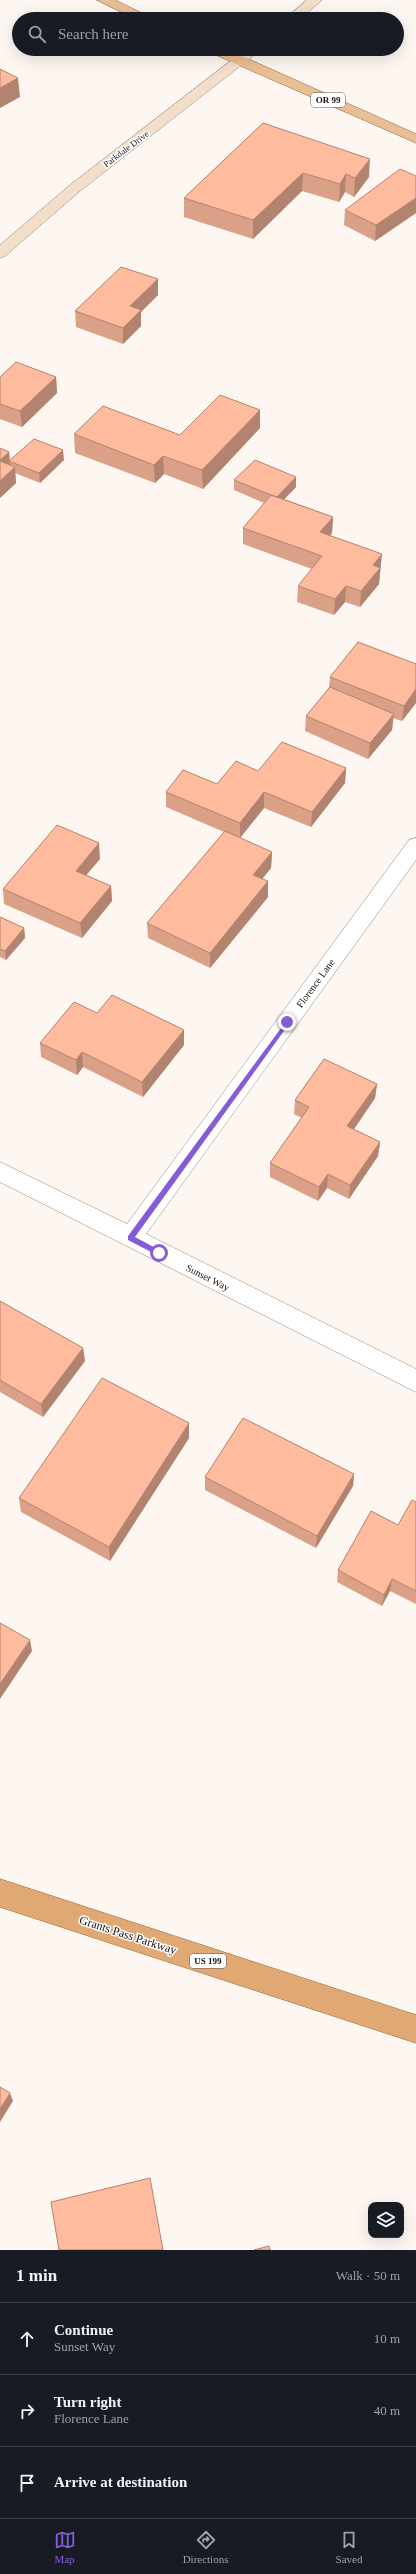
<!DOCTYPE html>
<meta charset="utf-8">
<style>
:root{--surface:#171b24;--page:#20242c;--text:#f1f3f6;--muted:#9ea1a6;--line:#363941;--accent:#855cd6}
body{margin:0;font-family:Georgia,serif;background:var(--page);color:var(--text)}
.controls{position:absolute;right:12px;bottom:12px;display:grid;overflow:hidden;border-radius:8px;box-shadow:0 4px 16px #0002}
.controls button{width:36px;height:36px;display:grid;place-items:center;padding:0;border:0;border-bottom:1px solid var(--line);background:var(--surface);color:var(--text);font:20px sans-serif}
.stop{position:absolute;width:12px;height:12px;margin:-9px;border:3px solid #855cd6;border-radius:50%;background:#fff}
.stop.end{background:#855cd6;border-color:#fff;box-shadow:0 1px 4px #0008}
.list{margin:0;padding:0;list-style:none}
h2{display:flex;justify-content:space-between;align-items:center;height:52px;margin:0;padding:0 16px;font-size:17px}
h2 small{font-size:13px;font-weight:400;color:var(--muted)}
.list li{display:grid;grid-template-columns:26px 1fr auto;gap:12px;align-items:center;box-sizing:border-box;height:72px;padding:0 16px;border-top:1px solid var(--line)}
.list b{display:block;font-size:15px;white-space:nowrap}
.list p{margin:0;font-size:13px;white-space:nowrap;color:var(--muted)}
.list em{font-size:13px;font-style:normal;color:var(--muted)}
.icon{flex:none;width:22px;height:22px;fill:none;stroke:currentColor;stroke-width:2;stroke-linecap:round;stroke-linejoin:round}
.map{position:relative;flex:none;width:416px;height:2250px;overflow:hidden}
.search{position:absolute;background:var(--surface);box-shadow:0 4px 16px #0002;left:12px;right:12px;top:12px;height:44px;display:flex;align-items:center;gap:10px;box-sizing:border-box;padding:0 14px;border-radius:22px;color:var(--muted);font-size:15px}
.sheet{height:268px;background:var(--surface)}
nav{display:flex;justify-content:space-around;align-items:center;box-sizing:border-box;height:56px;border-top:1px solid var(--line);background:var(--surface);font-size:11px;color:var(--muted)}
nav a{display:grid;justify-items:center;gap:2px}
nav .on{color:var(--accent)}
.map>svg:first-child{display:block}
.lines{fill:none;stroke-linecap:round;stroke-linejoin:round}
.minor-casing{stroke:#8b8581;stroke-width:1}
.secondary-casing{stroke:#8b8581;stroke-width:1}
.primary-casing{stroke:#936539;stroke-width:1}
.trunk-casing{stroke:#936539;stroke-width:1}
.minor{fill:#fff;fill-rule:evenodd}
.secondary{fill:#f3deca;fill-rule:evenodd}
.primary{fill:#e8be95;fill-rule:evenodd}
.trunk{fill:#e0a872;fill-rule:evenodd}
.wall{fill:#dba188}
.shaded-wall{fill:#b2836f}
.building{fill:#ffbb9e;stroke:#b2836f}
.route{fill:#855cd6}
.labels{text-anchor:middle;stroke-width:3;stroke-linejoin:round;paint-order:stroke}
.shield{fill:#fff;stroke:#5a5958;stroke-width:1}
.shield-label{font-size:9px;font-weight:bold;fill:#141211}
.far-street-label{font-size:9px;fill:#141211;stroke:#fff}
.street-label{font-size:10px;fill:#141211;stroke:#fff}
.near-street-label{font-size:12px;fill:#141211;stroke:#fff}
</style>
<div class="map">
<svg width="416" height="2250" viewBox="0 0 416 2250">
<rect width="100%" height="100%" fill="#fdf6f1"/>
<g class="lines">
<defs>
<path id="minor" d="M416,838V860L146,1234L416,1369V1392L0,1182V1162L127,1224L409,840Z"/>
<path id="secondary" d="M307,0H322L300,19H285Z
M246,49H262L80,191L5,256L0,258V245L70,185Z"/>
<path id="primary" d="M97,0H115L154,19H136Z
M207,49H226L416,134V143L209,52Z"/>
<path id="trunk" d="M0,1879L416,2015V2043L0,1907Z"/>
</defs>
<use href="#minor" class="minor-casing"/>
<use href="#secondary" class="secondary-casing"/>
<use href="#primary" class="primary-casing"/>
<use href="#trunk" class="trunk-casing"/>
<use href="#minor" class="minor"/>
<use href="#secondary" class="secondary"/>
<use href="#primary" class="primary"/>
<use href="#trunk" class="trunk"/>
</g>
<path class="wall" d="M263,123L369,177L354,197L345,192L339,202L302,191L253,239L184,217V198Z
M416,176V213L375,241L344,225L345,210Z
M158,279V295L141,312V326L123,344L76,327L75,311Z
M0,377H56L57,393L22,427L0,419Z
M260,428L203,489L164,474L155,483L75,453L74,434L180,435Z
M9,452L10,460H64L40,483L15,473L16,483L0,498Z
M296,477V487L284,499L333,517L332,533L330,535L381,570L380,571L379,584L360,607L345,602L334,615L297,602L298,586L312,569L243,544V528L264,503L234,490V480Z
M416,664V703L402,721L393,718L392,730L368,759L305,731L306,716L329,688L330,677Z
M346,768L345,783L311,827L264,808L240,838L272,852L271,868L262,879L268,881V897L210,968L148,938L147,923L224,832L166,807V792L217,784L258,771Z
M100,859L86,875L111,886L112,901L82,938L4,904L3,889Z
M0,917L24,928L25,938L6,960L0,957Z
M97,1013L184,1030V1045L143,1097L83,1067L77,1075L41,1057L40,1043Z
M377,1084L375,1098L354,1129L380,1142L378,1156L349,1199L327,1188L318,1201L270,1177V1163L302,1118L294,1114L295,1100Z
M0,1301L83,1348L85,1361L43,1417L0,1392Z
M189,1438L110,1561L21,1512L19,1498Z
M354,1474L353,1486L316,1548L205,1490V1477Z
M416,1502V1604L390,1591L382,1606L337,1582L338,1570L398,1525Z"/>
<path class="shaded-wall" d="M18,78L20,97L0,108V88Z
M370,159L369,177L354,197L355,178Z
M303,173L302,191L253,239V220Z
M346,174L345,192L339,202L340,184Z
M416,198V213L375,241L376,225Z
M158,279V295L141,312V326L123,344V328L130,306Z
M56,377L57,393L22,427L20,411Z
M260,410V428L203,489L202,470Z
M63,450L64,460L40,483L39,473Z
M9,452L10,468L0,469V460Z
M163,456L164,474L155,483L154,465Z
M15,467L16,483L0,498V481Z
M296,477V487L276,508V497Z
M333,517L332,533L319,548L320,532Z
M382,554L379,584L360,607L361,591L373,565Z
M346,586L345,602L334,615L335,599Z
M416,689V703L402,721L404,706Z
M394,714L392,730L368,759L370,743Z
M346,768L345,783L311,827L312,812Z
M264,792V808L240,838V823Z
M99,843L100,859L77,886L76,871Z
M272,852L271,868L253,890V875Z
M268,881V897L210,968V953Z
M111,886L112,901L82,938L80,923Z
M24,928L25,938L6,960L5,951Z
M184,1030V1045L143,1097L142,1082Z
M82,1052L83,1067L77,1075L76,1060Z
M377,1084L375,1098L346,1141L347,1126Z
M380,1142L378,1156L349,1199L350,1185Z
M328,1174L327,1188L318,1201L319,1187Z
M83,1348L85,1361L43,1417L41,1404Z
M189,1423V1438L110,1561L109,1547Z
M354,1474L353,1486L316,1548L317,1536Z
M392,1579L390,1591L382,1606L384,1595Z
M30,1640L32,1651L0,1699V1684Z
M10,2093L13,2101L0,2122V2109Z"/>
<path class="building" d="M0,69L18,78L0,88Z
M263,123L370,159L355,178L346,174L340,184L303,173L253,220L184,198Z
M400,169L416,176V198L376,225L345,210Z
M121,267L158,279L130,306L141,310L123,328L75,311Z
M16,362L56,377L20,411L0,404V377Z
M220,395L260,410L202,470L163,456L154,465L74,434L103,406L180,435Z
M34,439L63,450L39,473L9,461Z
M0,448L9,452L0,460Z
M255,460L296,477L277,497L271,495L234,480Z
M0,461L15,467L0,481Z
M271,495L333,517L320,532L382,554L373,565L380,568L361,591L346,586L335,599L298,586L322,556L243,528Z
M358,642L416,664V689L404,706L330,677Z
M330,687L394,714L370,743L306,716Z
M282,742L346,768L312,812L264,792L240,823L166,792L183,770L217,784L236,761L258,771Z
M57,825L99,843L76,871L111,886L80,923L3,889Z
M225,831L272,852L253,875L268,881L210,953L147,923Z
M0,917L24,928L5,951L0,949Z
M112,995L184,1030L142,1082L82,1052L76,1060L40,1043L74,1002L97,1013Z
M324,1059L377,1084L347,1126L380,1142L350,1185L328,1174L319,1187L270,1163L309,1107L295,1100Z
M0,1301L83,1348L41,1404L0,1380Z
M102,1378L189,1423L109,1547L19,1498Z
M243,1418L354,1474L317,1536L205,1477Z
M412,1500L416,1502V1591L392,1579L384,1595L338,1570L371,1511L398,1525Z
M0,1623L30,1640L0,1684Z
M0,2087L10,2093L0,2109Z
M150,2178L163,2250H59L51,2202Z
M269,2246L270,2250H254Z"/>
<path class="route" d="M287,1020L289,1024L135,1237L161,1251V1255H157L128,1240V1236Z"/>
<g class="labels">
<g class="shield">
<rect x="311" y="93" width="34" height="14" rx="3"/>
<rect x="190" y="1954" width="36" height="14" rx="3"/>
</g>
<g class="shield-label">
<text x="328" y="103">OR 99</text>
<text x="208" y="1964">US 199</text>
</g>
<g class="far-street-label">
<text transform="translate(126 149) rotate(-37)" y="3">Parkdale Drive</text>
</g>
<g class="street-label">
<text transform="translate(315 983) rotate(-54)" y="4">Florence Lane</text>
<text transform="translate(208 1277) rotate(27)" y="4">Sunset Way</text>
</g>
<g class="near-street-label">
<text transform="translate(128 1935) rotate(18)" y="4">Grants Pass Parkway</text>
</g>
</g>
</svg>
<div class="controls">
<button><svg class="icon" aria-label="layers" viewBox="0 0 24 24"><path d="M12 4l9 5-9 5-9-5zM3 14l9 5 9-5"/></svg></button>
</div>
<div class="stop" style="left:159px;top:1253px"></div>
<div class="stop end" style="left:287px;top:1022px"></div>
<div class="search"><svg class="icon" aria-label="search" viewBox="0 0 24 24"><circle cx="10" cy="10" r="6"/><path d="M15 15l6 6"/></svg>Search here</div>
</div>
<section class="sheet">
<h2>1 min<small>Walk · 50 m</small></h2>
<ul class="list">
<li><svg class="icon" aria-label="ahead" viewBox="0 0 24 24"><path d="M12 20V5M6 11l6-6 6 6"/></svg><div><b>Continue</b><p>Sunset Way</p></div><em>10 m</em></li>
<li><svg class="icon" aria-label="right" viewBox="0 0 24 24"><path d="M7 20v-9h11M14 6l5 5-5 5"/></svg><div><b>Turn right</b><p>Florence Lane</p></div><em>40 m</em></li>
<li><svg class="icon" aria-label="arrive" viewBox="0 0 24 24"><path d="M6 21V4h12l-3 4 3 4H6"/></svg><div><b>Arrive at destination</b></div></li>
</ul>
</section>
<nav>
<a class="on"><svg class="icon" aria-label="map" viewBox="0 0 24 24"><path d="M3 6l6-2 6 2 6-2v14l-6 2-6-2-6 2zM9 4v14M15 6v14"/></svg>Map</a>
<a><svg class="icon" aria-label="directions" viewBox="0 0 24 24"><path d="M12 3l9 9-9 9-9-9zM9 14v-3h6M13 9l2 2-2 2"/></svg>Directions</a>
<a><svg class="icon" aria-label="saved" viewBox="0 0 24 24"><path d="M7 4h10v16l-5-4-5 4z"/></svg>Saved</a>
</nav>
